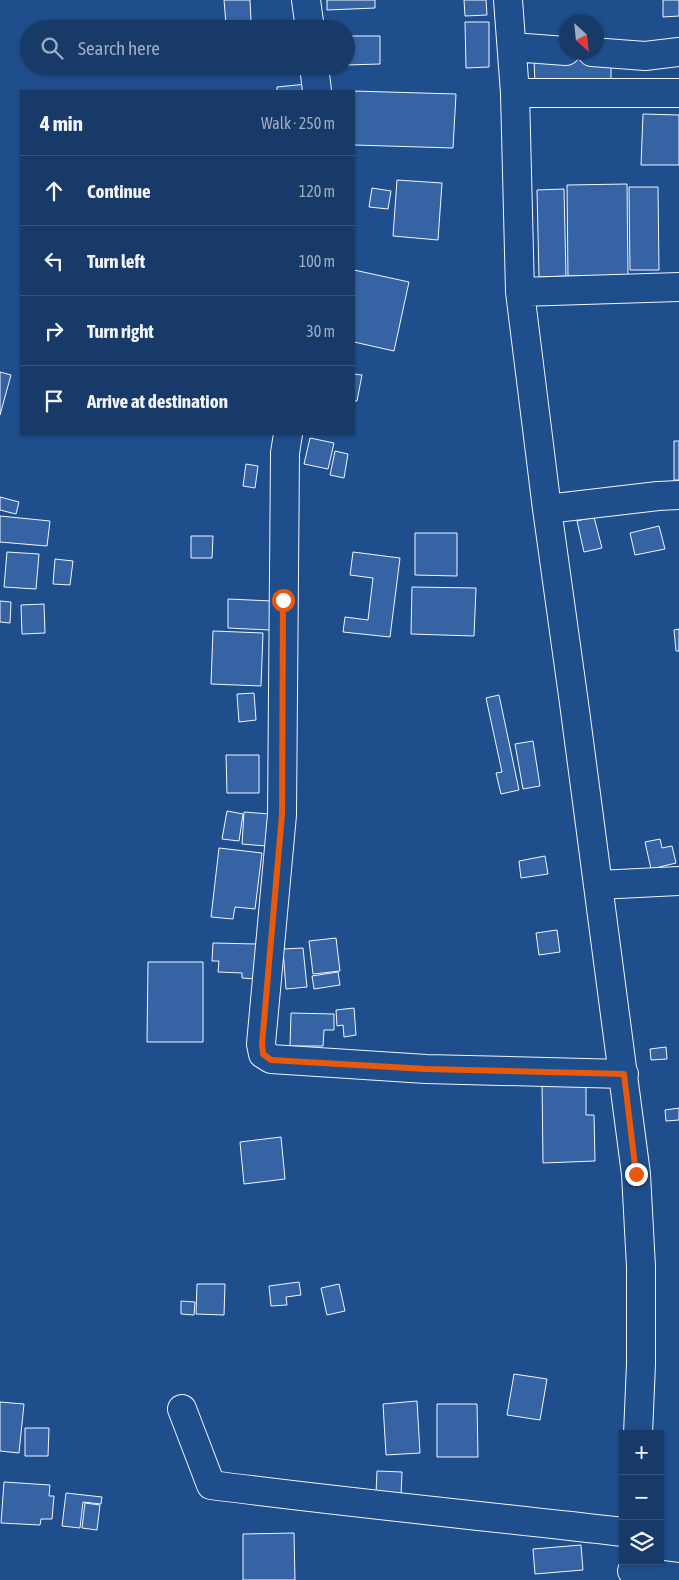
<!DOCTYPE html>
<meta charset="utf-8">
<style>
:root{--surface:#173a69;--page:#20416f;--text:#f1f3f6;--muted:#9eadc0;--line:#36547d}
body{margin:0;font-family:"Asap Condensed",sans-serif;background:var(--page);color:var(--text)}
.controls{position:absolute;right:15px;bottom:15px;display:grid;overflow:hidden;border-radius:0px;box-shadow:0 1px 4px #0004}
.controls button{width:45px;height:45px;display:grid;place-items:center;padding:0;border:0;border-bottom:1px solid var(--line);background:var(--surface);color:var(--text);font:25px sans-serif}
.compass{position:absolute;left:559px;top:15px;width:45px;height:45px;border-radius:50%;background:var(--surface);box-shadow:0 1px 4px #0004;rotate:153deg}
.stop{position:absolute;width:15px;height:15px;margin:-11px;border:4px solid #ea580c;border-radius:50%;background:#fff}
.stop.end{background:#ea580c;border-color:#fff;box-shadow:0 1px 5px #0008}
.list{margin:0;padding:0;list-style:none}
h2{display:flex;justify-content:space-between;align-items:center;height:65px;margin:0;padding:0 20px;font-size:21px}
h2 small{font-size:16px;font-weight:400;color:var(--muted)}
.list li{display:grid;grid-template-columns:32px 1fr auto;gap:15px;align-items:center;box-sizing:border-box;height:70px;padding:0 20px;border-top:1px solid var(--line)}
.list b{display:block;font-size:19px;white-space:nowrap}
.list em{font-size:16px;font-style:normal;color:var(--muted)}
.icon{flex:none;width:28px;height:28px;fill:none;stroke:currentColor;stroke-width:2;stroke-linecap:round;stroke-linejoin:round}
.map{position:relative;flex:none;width:679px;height:1580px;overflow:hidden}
.search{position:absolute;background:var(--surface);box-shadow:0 1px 4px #0004;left:20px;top:20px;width:335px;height:55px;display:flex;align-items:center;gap:12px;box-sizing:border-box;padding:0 18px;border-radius:28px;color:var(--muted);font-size:19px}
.panel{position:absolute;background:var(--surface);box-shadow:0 1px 4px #0004;left:20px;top:90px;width:335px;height:345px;border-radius:0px}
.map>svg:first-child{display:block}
.building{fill:#3563a3;stroke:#f2f6ff}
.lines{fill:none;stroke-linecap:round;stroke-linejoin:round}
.minor-casing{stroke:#f2f6ff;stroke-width:30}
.minor{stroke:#1f4e8c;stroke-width:28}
.route{stroke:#ea580c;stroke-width:6}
</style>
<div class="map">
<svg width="679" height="1580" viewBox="0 0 679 1580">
<rect width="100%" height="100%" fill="#1f4e8c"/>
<path class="building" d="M224,0H250L251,22L226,24Z
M327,0H375V8L327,10Z
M464,0H486L487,15L465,16Z
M663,0H679V16L663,17Z
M465,22H489V67L466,68Z
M346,36H380V64L346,65Z
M611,58V82L535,84L534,60Z
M307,84V91H277V87Z
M353,91L456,94L453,148L354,145Z
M643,114L679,115V165H641Z
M397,180L442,183L438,240L393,236Z
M627,184L628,276H568L567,185Z
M629,187H658L659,270H630Z
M372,188L391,191L388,209L369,207Z
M564,189L566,276L539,277L537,190Z
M354,270L409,282L394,351L354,342Z
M0,372L11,375L0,415Z
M354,374L362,375L357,401H354Z
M310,438L334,443L328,469L304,464Z
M674,441H679V480H674Z
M335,451L348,454L344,478L330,475Z
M246,464L258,466L255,488L243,486Z
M0,497L19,502L16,514L0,510Z
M0,516L50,521L47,546L0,542Z
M594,517L602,548L584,552L577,521Z
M659,526L665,549L635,555L630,533Z
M415,533H457V576L415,575Z
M191,536H213L212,558H191Z
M7,552L39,554L36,589L4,587Z
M353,552L400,558L390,637L343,632L345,617L368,620L373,578L350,575Z
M55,559L73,561L70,585L53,584Z
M412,587L476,588L474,636L411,634Z
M228,599L272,601L270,630L228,628Z
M0,601L11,602L10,623L0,622Z
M44,604L45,633L22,634L21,605Z
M679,629V651H676L674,630Z
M213,631L263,633L261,686L211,684Z
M254,693L256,720L239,722L237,694Z
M499,695L519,790L501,794L496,773L502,772L486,698Z
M533,741L540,786L523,789L515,744Z
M226,755H259V793H227Z
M227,811L243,814L239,841L222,839Z
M244,812L269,814L266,846L242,844Z
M660,839L662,848L672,846L676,863L651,869L645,842Z
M219,848L262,853L255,909L235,907L233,919L211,917Z
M545,856L548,874L521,878L519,861Z
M557,930L560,952L539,955L536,933Z
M336,938L340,971L313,974L309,941Z
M213,943L257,944L255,979L242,978V973L218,972L219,961H212Z
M303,948L307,987L286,989L283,949Z
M148,962H203V1042H147Z
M338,972L340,985L314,989L312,976Z
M354,1008L356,1035L344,1037L343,1025L337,1026L336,1010Z
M291,1013L334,1014V1030H324L323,1046H290Z
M666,1047L667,1059L651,1060L650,1049Z
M586,1082V1115H594L595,1161L543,1163L542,1083Z
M679,1108V1120L666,1121L665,1110Z
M281,1137L285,1179L244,1184L240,1142Z
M299,1282L301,1295L286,1297L287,1305L271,1306L269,1286Z
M197,1284H225L224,1315L196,1314Z
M339,1284L345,1311L327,1315L321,1288Z
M181,1301L195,1302L194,1315L181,1314Z
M514,1374L547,1379L540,1420L507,1415Z
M417,1401L420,1453L386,1455L383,1404Z
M0,1402L24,1404L19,1453L0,1451Z
M437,1404H477L478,1457H437Z
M25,1428H49L48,1456H25Z
M377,1471L402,1472L401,1496L376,1494Z
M4,1482L50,1485L49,1496H54L52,1519H41L40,1525L1,1523Z
M66,1493L102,1497L101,1504L83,1502L80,1528L62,1526Z
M85,1503L100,1505L97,1530L82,1528Z
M294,1533L295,1580H243V1534Z
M581,1545L583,1570L535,1574L533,1549Z"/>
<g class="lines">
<defs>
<path id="minor" d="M306,0L310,29
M508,0L515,93L520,292L547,509L574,703L636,1174L641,1267V1364L638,1434
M512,47L566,51
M592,52L645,56L679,52
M314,66L317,91
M515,93H679
M520,292L679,287
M288,434L285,453L282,815L261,1044L263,1054L271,1059L426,1069L624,1074
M547,509L658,496L679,495
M598,885L679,881
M182,1409L211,1485C348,1503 485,1516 623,1532
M632,1571L679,1577"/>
</defs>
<use href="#minor" class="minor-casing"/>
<use href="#minor" class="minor"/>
</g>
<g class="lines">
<path class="route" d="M283,600L282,814L262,1044L263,1054L271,1060L426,1069L624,1074L636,1174"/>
</g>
</svg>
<div class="controls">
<button>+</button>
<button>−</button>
<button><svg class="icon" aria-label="layers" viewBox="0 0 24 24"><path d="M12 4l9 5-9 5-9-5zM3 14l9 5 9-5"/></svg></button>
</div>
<svg class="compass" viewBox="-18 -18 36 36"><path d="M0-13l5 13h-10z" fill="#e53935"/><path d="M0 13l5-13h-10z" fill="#9eadc0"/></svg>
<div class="stop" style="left:283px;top:600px"></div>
<div class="stop end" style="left:636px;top:1174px"></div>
<div class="search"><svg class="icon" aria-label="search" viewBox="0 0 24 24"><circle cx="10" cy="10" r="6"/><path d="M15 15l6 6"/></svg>Search here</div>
<section class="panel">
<h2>4 min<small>Walk · 250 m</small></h2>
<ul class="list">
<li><svg class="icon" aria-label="ahead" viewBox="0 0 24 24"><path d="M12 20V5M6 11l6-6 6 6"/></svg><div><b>Continue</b></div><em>120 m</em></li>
<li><svg class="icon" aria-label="left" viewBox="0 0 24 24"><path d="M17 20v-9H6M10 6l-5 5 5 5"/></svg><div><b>Turn left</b></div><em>100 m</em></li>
<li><svg class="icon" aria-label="right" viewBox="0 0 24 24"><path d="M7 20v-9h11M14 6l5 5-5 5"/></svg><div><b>Turn right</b></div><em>30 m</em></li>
<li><svg class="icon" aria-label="arrive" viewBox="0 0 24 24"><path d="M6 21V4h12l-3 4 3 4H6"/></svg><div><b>Arrive at destination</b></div></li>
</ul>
</section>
</div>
